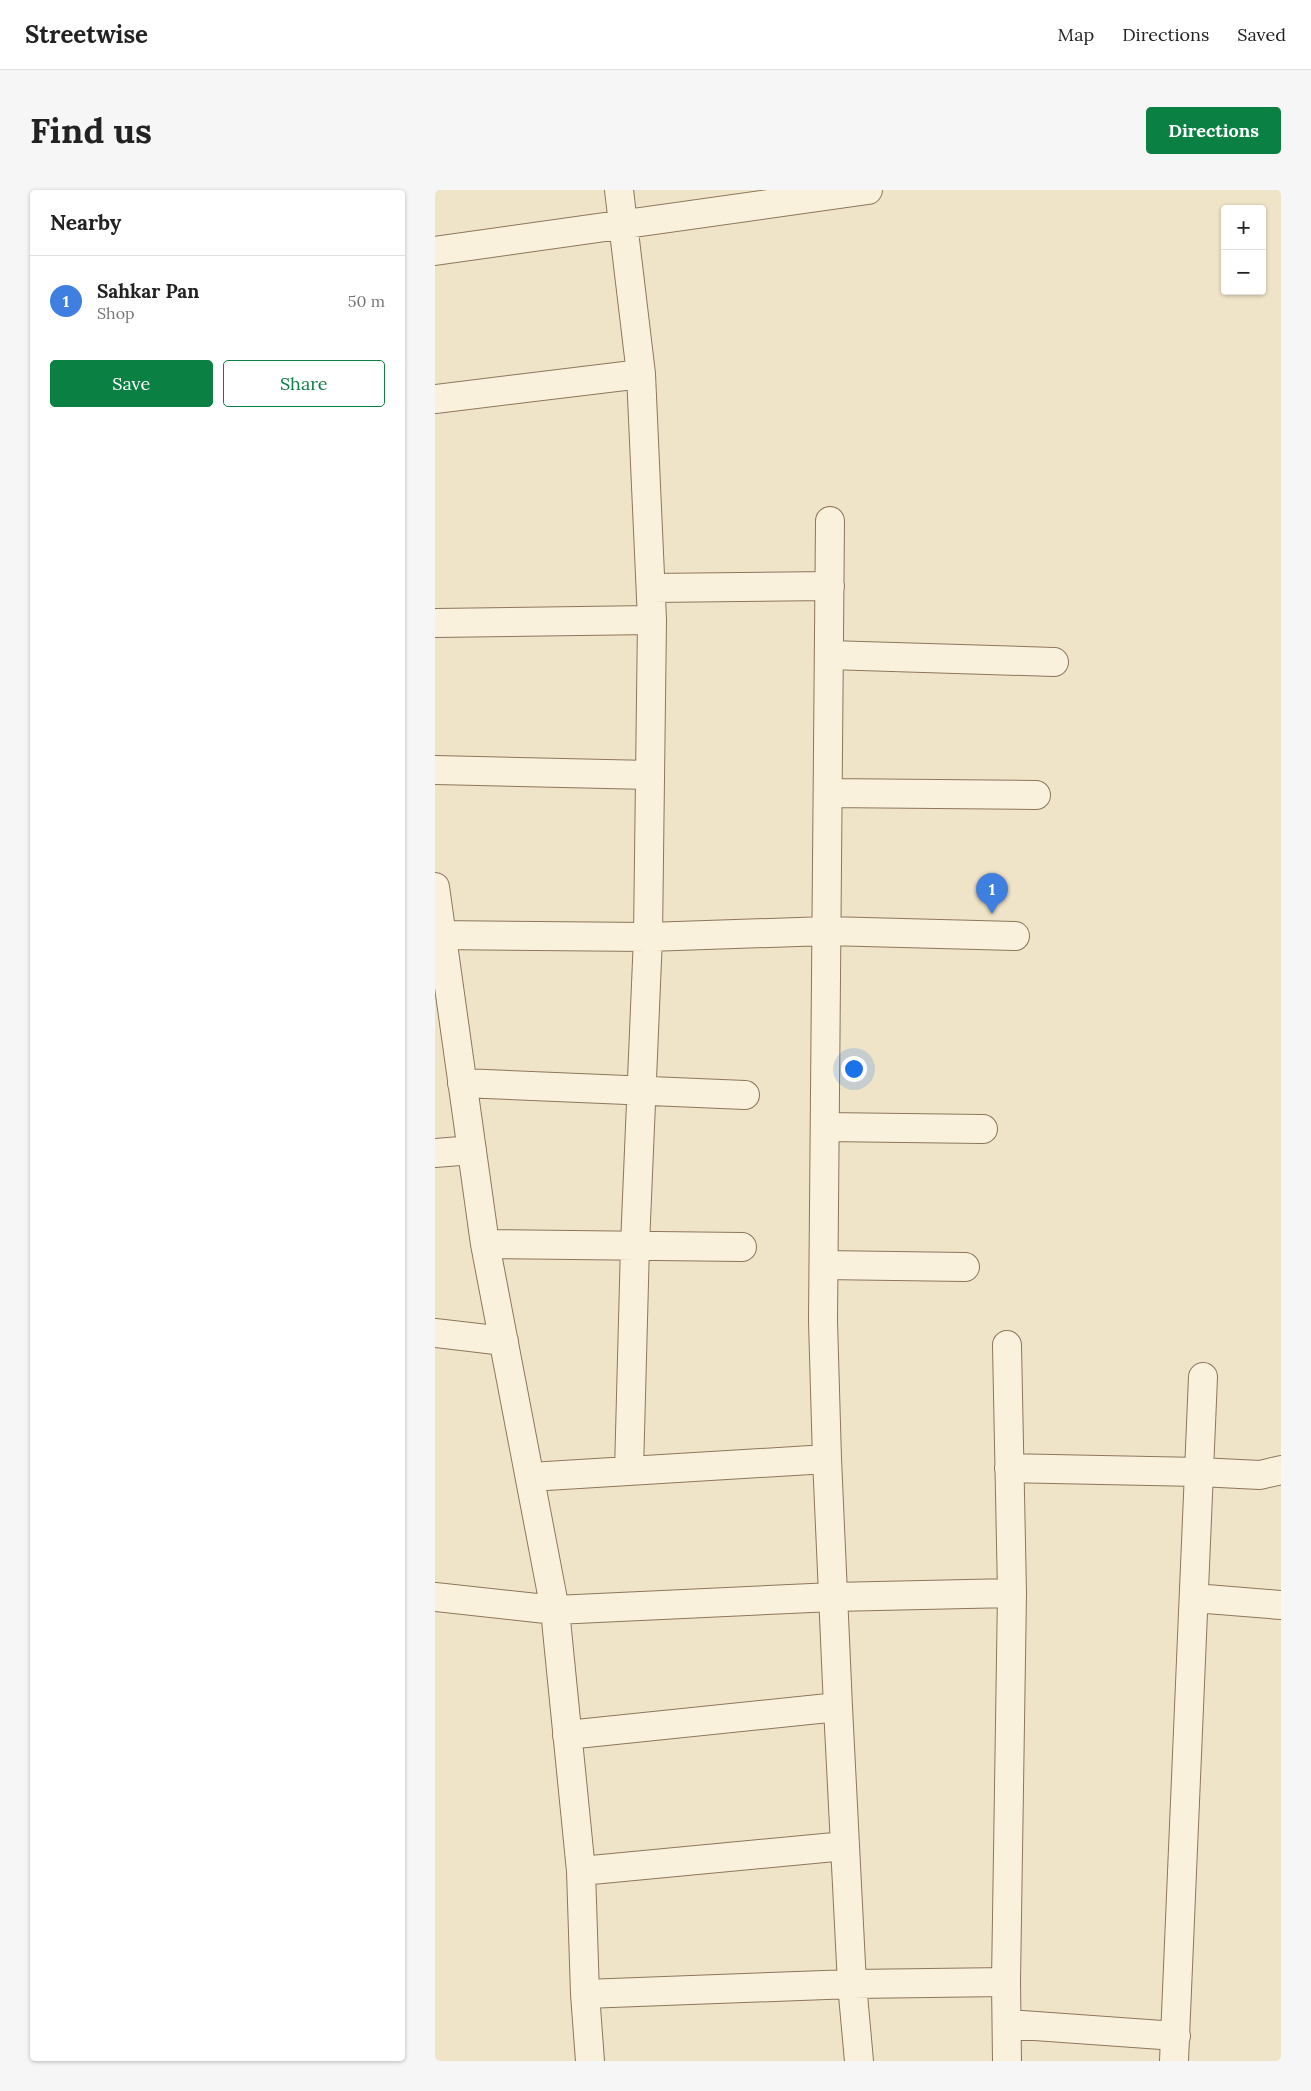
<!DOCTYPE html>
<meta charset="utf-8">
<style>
:root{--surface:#fff;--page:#f6f6f6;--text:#222;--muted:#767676;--line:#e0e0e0;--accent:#0b8043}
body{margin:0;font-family:Lora,serif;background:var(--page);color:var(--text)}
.controls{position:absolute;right:15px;top:15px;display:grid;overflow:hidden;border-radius:5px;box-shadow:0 1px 4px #0004}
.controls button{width:45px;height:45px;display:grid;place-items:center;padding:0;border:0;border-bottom:1px solid var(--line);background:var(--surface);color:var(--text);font:25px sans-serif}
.you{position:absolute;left:418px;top:878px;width:18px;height:18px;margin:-12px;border:4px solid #fff;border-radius:50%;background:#1a73e8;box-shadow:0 0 0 8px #1a73e833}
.badge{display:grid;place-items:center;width:32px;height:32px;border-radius:50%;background:var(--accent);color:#fff;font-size:16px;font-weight:700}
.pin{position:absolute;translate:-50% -41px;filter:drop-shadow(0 1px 2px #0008)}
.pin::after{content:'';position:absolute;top:26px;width:18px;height:15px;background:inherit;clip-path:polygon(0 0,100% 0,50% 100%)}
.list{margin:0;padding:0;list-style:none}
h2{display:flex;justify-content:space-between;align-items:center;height:65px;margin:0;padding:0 20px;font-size:21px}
h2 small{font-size:16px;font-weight:400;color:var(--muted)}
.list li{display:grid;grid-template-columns:32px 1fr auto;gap:15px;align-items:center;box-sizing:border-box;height:90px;padding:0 20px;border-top:1px solid var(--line)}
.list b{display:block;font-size:19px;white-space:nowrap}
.list p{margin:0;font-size:16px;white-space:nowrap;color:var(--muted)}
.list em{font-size:16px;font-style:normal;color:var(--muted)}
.actions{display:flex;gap:10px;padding:15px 20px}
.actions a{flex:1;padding:11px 0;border:1px solid var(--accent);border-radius:5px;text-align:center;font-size:18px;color:var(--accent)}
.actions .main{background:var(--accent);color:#fff}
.map{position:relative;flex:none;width:846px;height:1871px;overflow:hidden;border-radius:5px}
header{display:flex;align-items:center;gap:30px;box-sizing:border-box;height:70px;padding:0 25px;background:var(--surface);border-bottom:1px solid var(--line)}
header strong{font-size:24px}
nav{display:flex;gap:28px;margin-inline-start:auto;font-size:18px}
.intro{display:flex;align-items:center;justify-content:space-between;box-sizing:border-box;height:120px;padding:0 30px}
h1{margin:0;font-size:35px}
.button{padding:12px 22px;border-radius:5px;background:var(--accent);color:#fff;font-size:18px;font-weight:700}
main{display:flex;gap:30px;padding:0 30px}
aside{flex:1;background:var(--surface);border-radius:5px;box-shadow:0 1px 4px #0004}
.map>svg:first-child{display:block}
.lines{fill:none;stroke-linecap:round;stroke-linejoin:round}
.minor-casing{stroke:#8d765c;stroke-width:30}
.minor{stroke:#faf1dc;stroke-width:28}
</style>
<header>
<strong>Streetwise</strong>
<nav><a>Map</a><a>Directions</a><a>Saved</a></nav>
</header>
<div class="intro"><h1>Find us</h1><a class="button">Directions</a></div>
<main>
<aside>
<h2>Nearby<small></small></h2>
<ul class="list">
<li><span class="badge" style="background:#3f7fe0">1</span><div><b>Sahkar Pan</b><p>Shop</p></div><em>50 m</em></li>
</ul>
<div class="actions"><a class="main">Save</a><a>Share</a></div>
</aside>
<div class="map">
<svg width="846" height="1871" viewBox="0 0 846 1871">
<rect width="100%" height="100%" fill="#f0e4c8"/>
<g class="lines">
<defs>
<path id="minor" d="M184,0L206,184L217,430L213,747L200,1055L194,1281
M0,61L433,0
M0,209L206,184
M395,331L388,1131L392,1269L403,1517L417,1794L424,1871
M216,398L395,396
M0,433L217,430
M394,465L619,472
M0,580L215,585
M393,603L601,605
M0,697L50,1054L120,1420L146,1681L150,1804L155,1871
M0,745L213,747L392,741L580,746
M27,893L310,905
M390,937L548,939
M0,963L37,960
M50,1054L307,1057
M389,1075L530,1077
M0,1143L69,1151
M572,1155L577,1403L571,1792L572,1871
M574,1278L764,1282L825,1285L846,1280
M95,1287L392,1269
M0,1407L120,1420L398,1407L577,1403
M759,1408L846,1415
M132,1545L403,1517
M146,1681L410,1656
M150,1804L417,1794L571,1792
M572,1834L741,1846
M739,1871L768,1187"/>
</defs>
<use href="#minor" class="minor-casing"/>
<use href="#minor" class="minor"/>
</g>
</svg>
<div class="controls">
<button>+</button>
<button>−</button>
</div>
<div class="you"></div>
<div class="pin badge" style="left:557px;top:724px;background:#3f7fe0">1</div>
</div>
</main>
